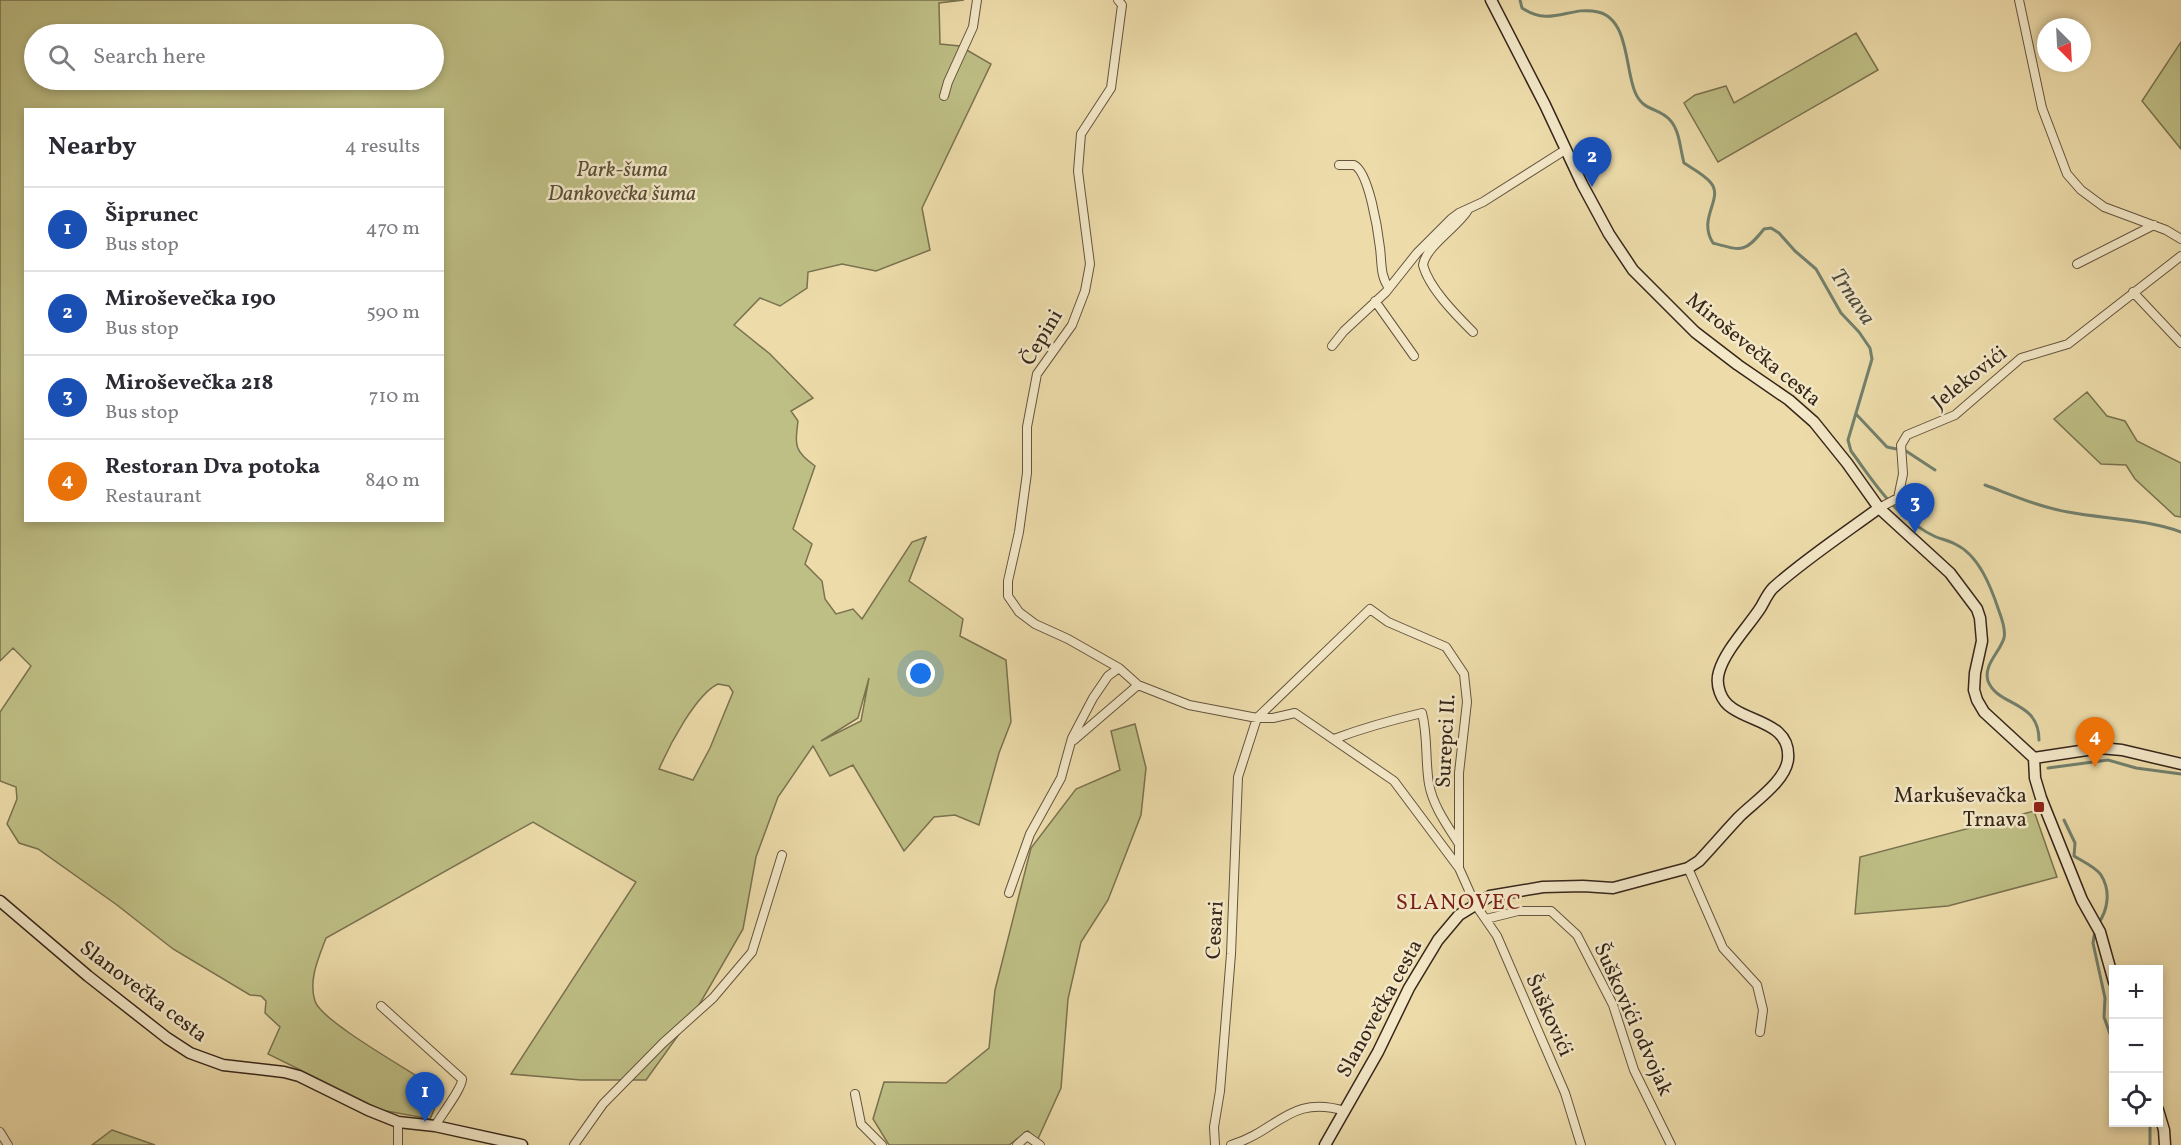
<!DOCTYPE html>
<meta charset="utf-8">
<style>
:root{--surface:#fff;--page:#f7f7f7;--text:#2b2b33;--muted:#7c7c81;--line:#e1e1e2;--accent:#8f2418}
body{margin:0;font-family:Vollkorn,serif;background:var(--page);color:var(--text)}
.controls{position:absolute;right:18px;bottom:18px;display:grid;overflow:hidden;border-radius:0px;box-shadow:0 3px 9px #0003}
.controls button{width:54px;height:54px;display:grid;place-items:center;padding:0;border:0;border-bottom:2px solid var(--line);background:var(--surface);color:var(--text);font:30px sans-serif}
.compass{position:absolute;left:2037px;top:18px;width:54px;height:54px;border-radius:50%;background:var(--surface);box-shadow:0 3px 9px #0003;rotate:156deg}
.you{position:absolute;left:921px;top:674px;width:21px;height:21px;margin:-15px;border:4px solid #fff;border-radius:50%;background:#1a73e8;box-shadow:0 0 0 9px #1a73e833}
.badge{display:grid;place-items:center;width:39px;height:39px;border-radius:50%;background:var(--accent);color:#fff;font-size:20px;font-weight:700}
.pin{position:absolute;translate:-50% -50px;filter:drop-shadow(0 2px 3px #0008)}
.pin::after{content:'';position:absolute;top:32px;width:21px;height:18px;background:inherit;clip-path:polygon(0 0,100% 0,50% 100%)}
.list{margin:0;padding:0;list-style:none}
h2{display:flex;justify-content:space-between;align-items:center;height:78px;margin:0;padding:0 24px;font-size:26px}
h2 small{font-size:20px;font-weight:400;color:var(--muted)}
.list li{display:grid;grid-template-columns:39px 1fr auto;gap:18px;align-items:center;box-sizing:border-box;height:84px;padding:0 24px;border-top:2px solid var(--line)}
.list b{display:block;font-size:22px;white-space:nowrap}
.list p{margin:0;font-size:20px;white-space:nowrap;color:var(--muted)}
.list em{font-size:20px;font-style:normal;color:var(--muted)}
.icon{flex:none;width:33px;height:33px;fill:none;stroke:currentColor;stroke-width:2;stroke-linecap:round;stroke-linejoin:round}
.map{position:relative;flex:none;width:2181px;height:1145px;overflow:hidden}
.search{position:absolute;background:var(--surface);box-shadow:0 3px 9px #0003;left:24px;top:24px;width:420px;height:66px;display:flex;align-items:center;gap:15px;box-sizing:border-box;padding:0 21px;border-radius:33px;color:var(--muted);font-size:22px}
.panel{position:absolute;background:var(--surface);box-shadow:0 3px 9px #0003;left:24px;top:108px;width:420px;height:414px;border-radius:0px}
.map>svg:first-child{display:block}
.green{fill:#bebf85;stroke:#7a7250;stroke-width:1.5;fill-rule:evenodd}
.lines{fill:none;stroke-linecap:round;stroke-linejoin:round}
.stream{stroke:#72806d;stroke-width:3}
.street-casing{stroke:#64543e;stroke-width:10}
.secondary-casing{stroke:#36261a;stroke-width:13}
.street{stroke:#f3e8c8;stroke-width:8}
.secondary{stroke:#f3e8c8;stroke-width:10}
.poi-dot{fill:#8f2418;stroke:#f3e8c8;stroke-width:2}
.labels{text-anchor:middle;stroke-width:5;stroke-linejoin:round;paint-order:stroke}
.park-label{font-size:21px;font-style:italic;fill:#584c35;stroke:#f3e8c8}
.street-label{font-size:21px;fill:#36261a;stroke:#f3e8c8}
.poi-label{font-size:21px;fill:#36261a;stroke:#f3e8c8;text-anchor:end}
.water-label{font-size:22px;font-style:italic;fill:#4f4c3d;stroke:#f3e8c8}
.neighbourhood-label{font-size:22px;letter-spacing:1.5px;fill:#7a1f14;stroke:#f3e8c8}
</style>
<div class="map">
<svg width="2181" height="1145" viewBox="0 0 2181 1145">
<rect width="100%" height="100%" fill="#eddcaa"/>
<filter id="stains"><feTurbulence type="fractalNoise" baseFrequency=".00333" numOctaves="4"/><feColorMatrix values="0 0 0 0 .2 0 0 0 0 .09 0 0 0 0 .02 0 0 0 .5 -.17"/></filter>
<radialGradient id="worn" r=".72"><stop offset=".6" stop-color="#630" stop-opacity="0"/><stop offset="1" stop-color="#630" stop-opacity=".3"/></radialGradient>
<path class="green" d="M0,0H964L939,3L940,44L960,46L991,64L922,208L930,250L876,271L842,264L808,272L807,288L780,306L760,298L734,325L770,354L813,398L791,411L798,421C795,446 794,451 815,466L793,529L812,544L805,564L822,581L825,599L836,614L853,609L862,619L912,542L926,537L909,581L963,619L960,636L1006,660L1011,722L999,753L979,825L955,815L934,817L904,851L853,765L830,776L813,746L778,797L756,857L743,929L695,1012L646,1080H581L511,1074L636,882L533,822L326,938C319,957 308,980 315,1001C320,1020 407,1069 428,1083C442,1096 437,1103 430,1119L381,1110L268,1054L280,1027L265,1013L266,1001L261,996L250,995L173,949L117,905L38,849L19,843L7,824L17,799L16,787L0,781V712L31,666L13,648L0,661ZM34,34H434V80H34ZM26,110H442V520H26ZM869,678L861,721L821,741L858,718ZM718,684L729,686L733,692L710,748L693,780L659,769C669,746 696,694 718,684Z
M1856,33L1878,70L1718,162L1684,103L1695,95L1726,86L1734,103Z
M2181,42V149L2142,101Z
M2087,392L2107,416L2125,421L2137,441L2181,463V517L2175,516L2135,479L2126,465L2101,464L2054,419Z
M1135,724L1146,768L1141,815L1108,900L1081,942L1068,999L1061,1088L1037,1141L1028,1131L1009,1145H889L873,1119L884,1082L946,1083L989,1048L995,990L1031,848L1076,789L1120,770L1111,731Z
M2034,811L2057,877L1948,906L1855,914L1860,857Z
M112,1130L155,1145H92Z"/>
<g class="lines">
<path class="stream" d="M1520,0L1522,8C1552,28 1569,5 1598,12C1629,19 1625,69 1635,92C1643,112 1659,107 1670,120C1680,131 1680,149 1684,163C1693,169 1705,175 1711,183C1724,199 1697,218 1713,243C1742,251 1745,253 1764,229L1771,228L1779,233L1795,251L1816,269L1841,313L1859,332L1870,348L1872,359L1848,440L1851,451C1866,471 1881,495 1900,512C1910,521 1921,530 1934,536C1940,539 1948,540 1955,544C1979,555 1991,587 1999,611C2002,619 2006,630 2004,638C2000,652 1983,665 1988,681C1998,707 2039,700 2039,740
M1856,414L1887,447L1906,451L1935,470
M1985,485C2012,495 2039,507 2068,512C2105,519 2146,519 2181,532
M2048,768L2108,760L2136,768L2181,774
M2064,820L2075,843L2074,856C2082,861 2096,867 2101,875C2111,891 2108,910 2098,924
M2095,930L2093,943L2105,998L2104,1017L2114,1045
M2114,1065V1069
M2150,1122V1145"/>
<defs>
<path id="street" d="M1118,0L1122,5L1111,88L1081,134L1078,171L1090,264L1085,291L1072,325L1037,374L1027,427V473L1019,532L1008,581V596L1019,612L1035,624L1068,639L1119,668L1138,685L1189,705L1257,718H1273L1295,713L1394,781L1459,868L1475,904L1497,936L1565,1093L1581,1145
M2019,0L2042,108L2067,174L2081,190L2104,207L2166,230L2181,239
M944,96L948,82L973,27L977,0
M1339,165H1354C1369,172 1378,231 1380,248C1382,263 1380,276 1389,288
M1468,210C1458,227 1426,246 1423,265C1429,288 1456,315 1473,332
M2077,264L2154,225
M2133,292L2181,343
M1375,301L1414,356
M1332,346L1344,331L1386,292L1417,253L1451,219L1459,213L1483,202L1565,150
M1879,508L1898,498L1903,474L1901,445L1907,435L1955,415L2021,358L2068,344L2181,256
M1334,739C1363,728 1392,720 1422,713C1428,736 1425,760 1429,784C1433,806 1447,825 1459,844
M1074,740L1138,685
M1688,868L1723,948L1757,985L1763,1010L1760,1032
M1009,893L1030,834L1061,778L1072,738L1093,698L1108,676L1119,668
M1486,919L1518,911H1551L1577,935L1613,1005L1634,1070L1671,1145
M381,1006L462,1079C463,1087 440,1117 435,1126
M855,1094L861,1124L882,1145
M0,1132L8,1145
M398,1145V1122
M574,1145L603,1104L663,1043L713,998L752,952L782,855
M1017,1145L1027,1136L1040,1145
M1215,1145L1214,1127L1220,1091L1231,954L1238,777L1257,718L1370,609L1388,622L1446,647L1464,674L1467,702L1459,773V868
M1231,1145C1278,1131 1290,1094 1345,1111"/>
<path id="secondary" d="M1491,0L1545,105L1582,184L1609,234L1633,270L1695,332L1738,365L1789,400L1814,422L1847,463L1879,508L1950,573L1977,609L1980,618L1982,641L1975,673L1974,690L1977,700L1984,712L2034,758
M2034,758L2035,778L2041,798L2082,900L2100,932L2114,982
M2034,758L2100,748L2122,750L2181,764
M0,901L88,976L167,1038L190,1053L223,1065L284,1072L299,1076L368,1110L398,1122L435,1126L522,1145
M2158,1110L2164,1130L2165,1145
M1325,1145L1378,1052L1409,988L1438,940L1459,915L1490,896L1543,887L1583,886L1613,888L1688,868L1699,861C1712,847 1725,832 1739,817C1754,802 1786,781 1788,759C1791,724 1753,723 1732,708C1721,701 1715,685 1719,672C1725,650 1749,626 1761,607C1765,600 1768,593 1773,588C1804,560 1845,533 1879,508"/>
</defs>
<use href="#street" class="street-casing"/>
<use href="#secondary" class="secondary-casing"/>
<use href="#street" class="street"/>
<use href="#secondary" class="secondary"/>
</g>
<rect class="poi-dot" x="2033" y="801" width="12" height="12" rx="3"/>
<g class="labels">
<g class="park-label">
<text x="622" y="176">Park-šuma<tspan x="622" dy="24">Dankovečka šuma</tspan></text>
</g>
<g class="street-label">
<text transform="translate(1041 337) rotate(-59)" y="7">Čepini</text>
<text transform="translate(1754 349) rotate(39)" y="7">Miroševečka cesta</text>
<text transform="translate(1969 377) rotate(-38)" y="7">Jelekovići</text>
<text transform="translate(1445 741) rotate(-87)" y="7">Surepci II.</text>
<text transform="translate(1214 930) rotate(-87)" y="7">Cesari</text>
<text transform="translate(144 991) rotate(37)" y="7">Slanovečka cesta</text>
<text transform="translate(1379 1008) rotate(-61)" y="7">Slanovečka cesta</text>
<text transform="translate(1550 1015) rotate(66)" y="7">Šuškovići</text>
<text transform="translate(1634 1019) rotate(66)" y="7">Šuškovići odvojak</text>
</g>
<g class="poi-label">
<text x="2027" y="802">Markuševačka<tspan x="2027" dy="24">Trnava</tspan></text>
</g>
<g class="water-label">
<text transform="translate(1854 296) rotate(56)" y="8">Trnava</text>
</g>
<g class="neighbourhood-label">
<text x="1459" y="909">SLANOVEC</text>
</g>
</g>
<rect width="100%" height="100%" filter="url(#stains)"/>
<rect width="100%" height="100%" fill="url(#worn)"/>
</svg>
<div class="controls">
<button>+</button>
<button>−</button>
<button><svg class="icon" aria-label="locate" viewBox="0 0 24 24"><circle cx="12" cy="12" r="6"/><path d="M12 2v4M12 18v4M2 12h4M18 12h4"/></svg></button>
</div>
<svg class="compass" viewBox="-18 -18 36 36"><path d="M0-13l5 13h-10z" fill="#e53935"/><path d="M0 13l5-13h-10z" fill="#7c7c81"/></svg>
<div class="you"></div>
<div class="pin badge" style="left:425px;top:1122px;background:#1a4fb4">1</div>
<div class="pin badge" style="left:1592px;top:187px;background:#1a4fb4">2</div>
<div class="pin badge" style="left:1915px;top:533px;background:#1a4fb4">3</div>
<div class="pin badge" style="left:2095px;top:767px;background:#e8710a">4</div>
<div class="search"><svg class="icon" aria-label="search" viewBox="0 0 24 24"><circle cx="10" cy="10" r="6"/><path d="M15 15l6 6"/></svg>Search here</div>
<section class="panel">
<h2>Nearby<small>4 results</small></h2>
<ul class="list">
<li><span class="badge" style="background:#1a4fb4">1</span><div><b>Šiprunec</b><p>Bus stop</p></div><em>470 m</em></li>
<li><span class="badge" style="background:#1a4fb4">2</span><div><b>Miroševečka 190</b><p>Bus stop</p></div><em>590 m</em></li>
<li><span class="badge" style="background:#1a4fb4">3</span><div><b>Miroševečka 218</b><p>Bus stop</p></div><em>710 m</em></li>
<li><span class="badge" style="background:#e8710a">4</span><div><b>Restoran Dva potoka</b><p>Restaurant</p></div><em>840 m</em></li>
</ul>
</section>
</div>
